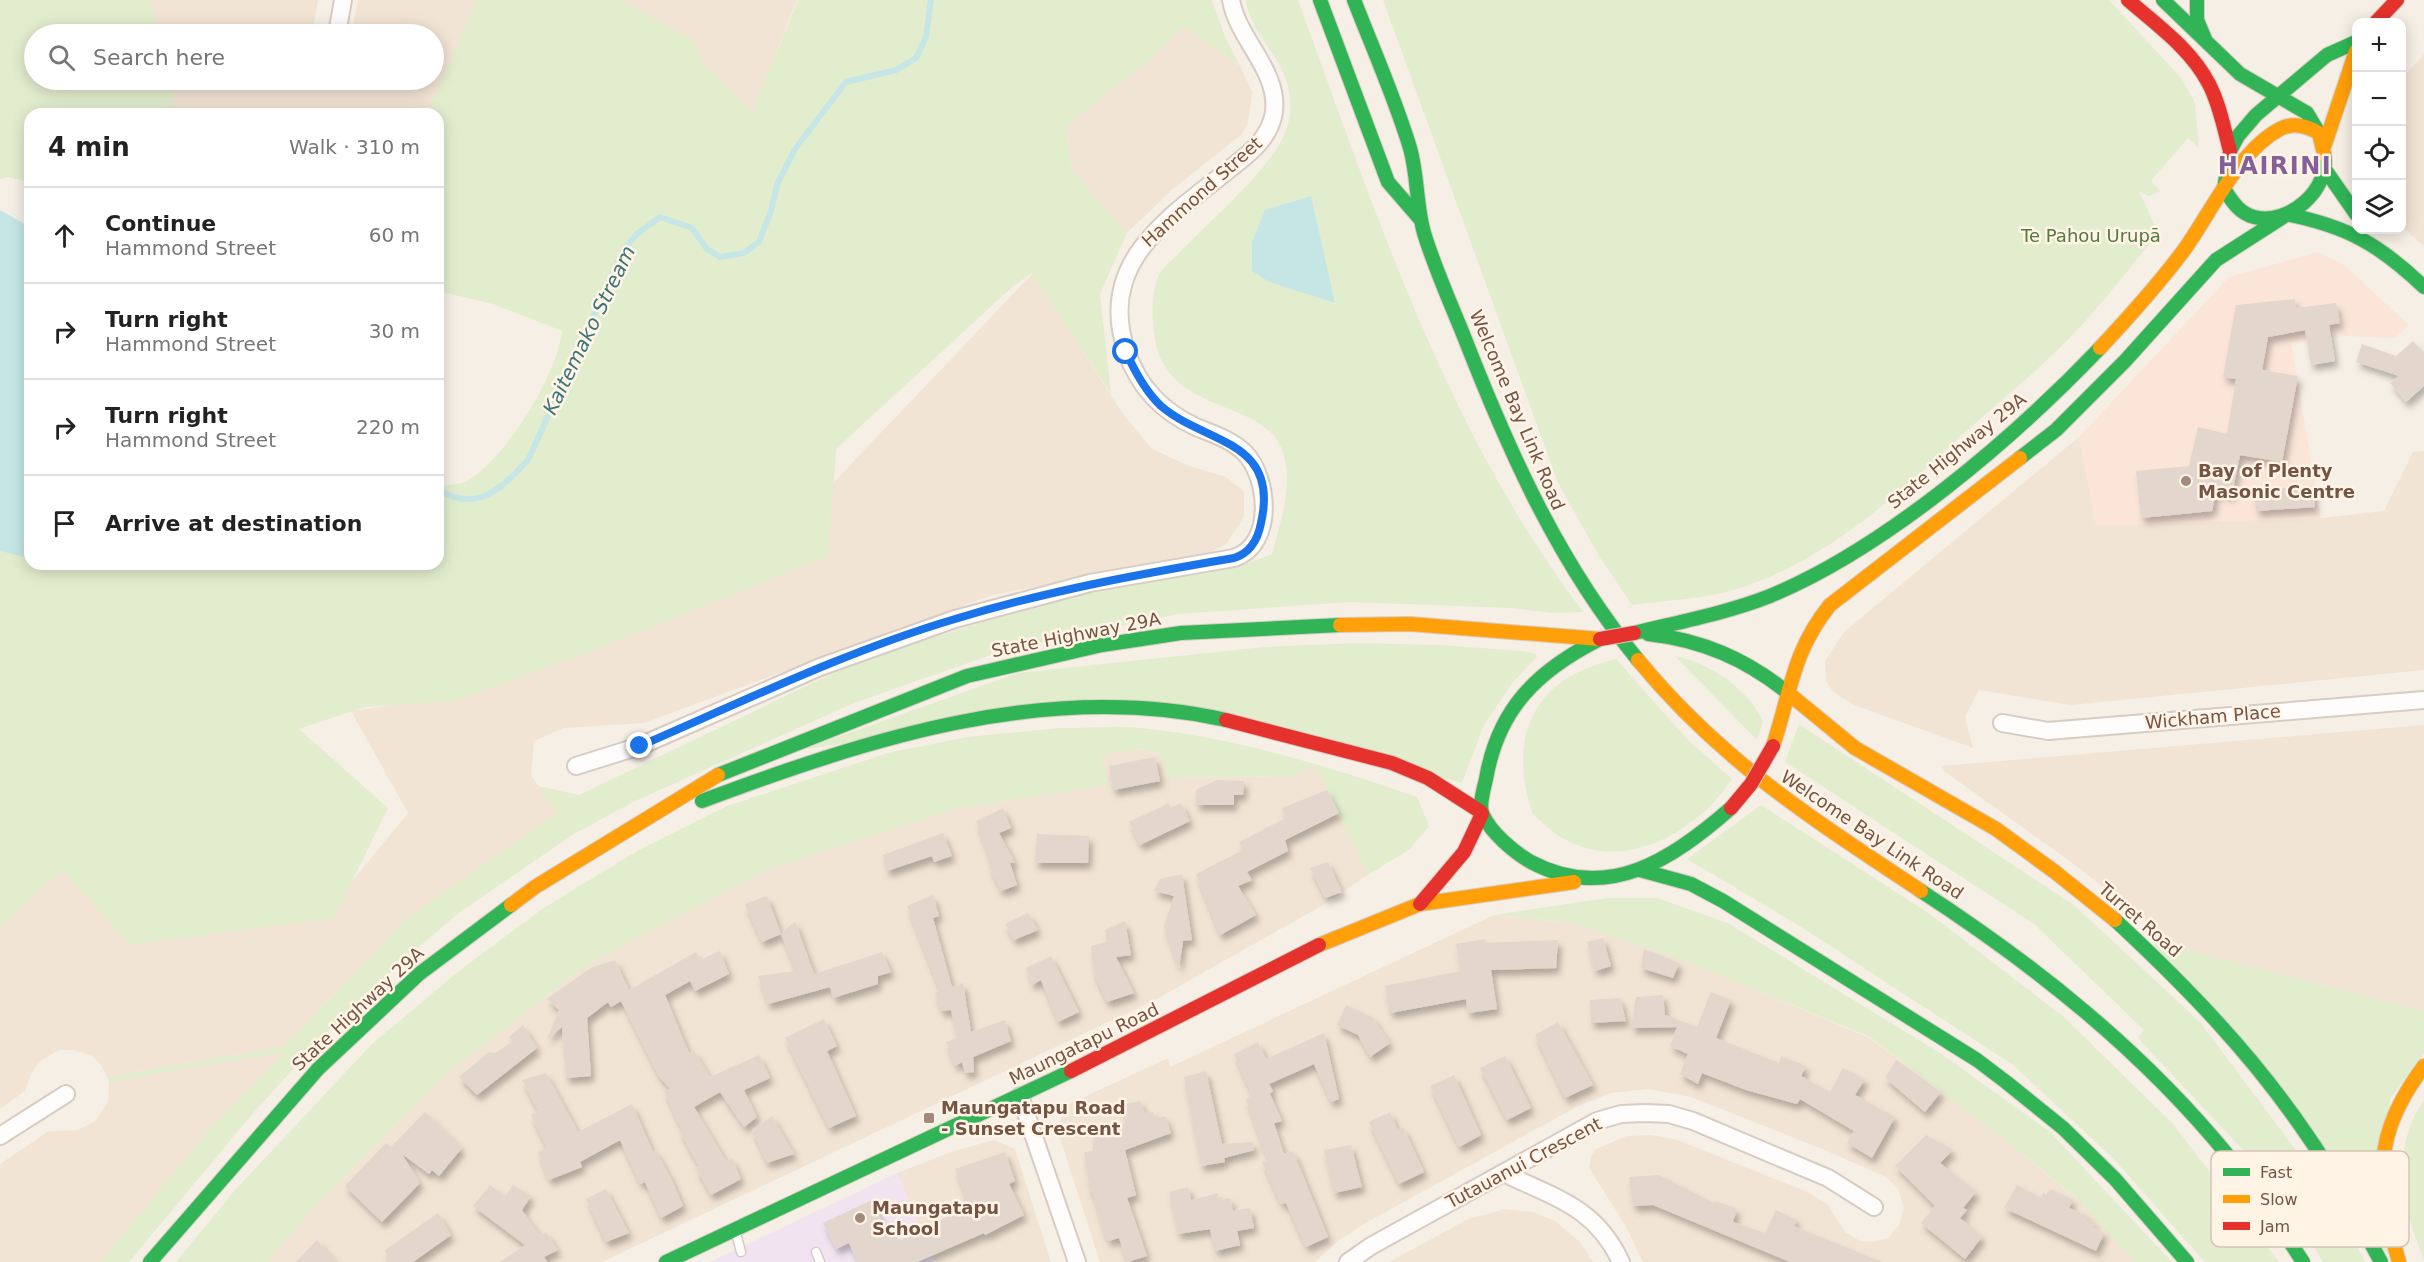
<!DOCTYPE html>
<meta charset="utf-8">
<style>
:root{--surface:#fff;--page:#f6f6f6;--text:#222;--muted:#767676;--line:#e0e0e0}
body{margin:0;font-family:"DejaVu Sans",sans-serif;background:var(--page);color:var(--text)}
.controls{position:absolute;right:18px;top:18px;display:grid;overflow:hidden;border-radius:12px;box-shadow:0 3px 15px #0003}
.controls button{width:54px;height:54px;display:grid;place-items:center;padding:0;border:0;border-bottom:2px solid var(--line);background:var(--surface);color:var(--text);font:30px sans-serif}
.stop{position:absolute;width:18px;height:18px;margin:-14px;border:4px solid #1a73e8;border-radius:50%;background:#fff}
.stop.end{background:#1a73e8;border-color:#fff;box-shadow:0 2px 6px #0008}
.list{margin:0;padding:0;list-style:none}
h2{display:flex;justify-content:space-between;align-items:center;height:78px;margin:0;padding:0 24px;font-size:26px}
h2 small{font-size:20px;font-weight:400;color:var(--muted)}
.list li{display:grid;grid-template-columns:39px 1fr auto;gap:18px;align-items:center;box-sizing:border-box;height:96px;padding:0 24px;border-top:2px solid var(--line)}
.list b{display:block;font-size:22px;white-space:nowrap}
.list p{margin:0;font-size:20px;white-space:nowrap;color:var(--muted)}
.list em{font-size:20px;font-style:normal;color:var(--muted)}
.icon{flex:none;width:33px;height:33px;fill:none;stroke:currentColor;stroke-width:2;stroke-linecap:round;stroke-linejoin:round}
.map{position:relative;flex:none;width:2424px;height:1262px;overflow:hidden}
.search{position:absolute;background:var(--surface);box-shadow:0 3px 15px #0003;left:24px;top:24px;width:420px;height:66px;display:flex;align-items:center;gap:15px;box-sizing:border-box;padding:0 21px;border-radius:33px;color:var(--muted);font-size:22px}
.panel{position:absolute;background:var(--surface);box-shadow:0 3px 15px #0003;left:24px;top:108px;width:420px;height:462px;border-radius:18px}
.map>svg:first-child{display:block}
.residential{fill:#f2e4d4}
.commercial{fill:#fbe5d9}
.education{fill:#f1e4f0}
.green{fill:#e2edce}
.water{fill:#c6e6e6}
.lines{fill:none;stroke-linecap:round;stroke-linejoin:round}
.stream{stroke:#c6e6e6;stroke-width:6}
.building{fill:#e2d6cd;filter:url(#shadow)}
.lane-casing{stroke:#d7ccc3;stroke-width:11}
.street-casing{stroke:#d7ccc3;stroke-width:20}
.fast-casing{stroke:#d6cbc2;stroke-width:16}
.slow-casing{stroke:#d6cbc2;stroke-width:16}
.jam-casing{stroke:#d6cbc2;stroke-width:16}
.lane{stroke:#fefdfb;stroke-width:8}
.street{stroke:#fefdfb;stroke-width:16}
.fast{stroke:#30b455;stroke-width:14}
.slow{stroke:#ff9f0a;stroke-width:14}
.jam{stroke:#e5322d;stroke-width:14}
.jam-bridge-casing{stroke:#d5cac2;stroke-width:16;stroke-linecap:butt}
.jam-bridge{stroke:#e5322d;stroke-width:14}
.route{stroke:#1a73e8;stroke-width:8}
.poi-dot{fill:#a28a7d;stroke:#fff4e5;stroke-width:2}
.labels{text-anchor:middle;stroke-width:5;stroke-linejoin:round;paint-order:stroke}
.street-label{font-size:18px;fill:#745445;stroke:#fff4e5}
.park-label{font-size:18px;fill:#527b3c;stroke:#fff4e5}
.poi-label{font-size:18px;font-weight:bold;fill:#745445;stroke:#fff4e5;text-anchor:start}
.water-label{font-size:20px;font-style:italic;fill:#39737c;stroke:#fff4e5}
.district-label{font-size:24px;font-weight:bold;letter-spacing:1.5px;fill:#836098;stroke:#fff4e5}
.key{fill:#fff4e5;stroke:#d5c4b5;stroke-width:1.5}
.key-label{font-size:16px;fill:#745445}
</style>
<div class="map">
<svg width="2424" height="1262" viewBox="0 0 2424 1262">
<defs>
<filter id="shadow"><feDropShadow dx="3.5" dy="6" stdDeviation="3" flood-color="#0004"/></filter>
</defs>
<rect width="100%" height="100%" fill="#f6efe5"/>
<path class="residential" d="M95,0H318L312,34H103Z
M358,0H488L438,114H122L114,80H434V34H351Z
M572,0H797L752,113Z
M1183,26L1240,66L1252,92L1248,123L1242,134L1173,189L1127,233L1072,169L1066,126L1147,62Z
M2424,54V246L2402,227V78Z
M1033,273L1121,411L1151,448L1186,465L1226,477L1244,492V517L1226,544L1207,554L992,595L644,723L564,728L534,741L531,775L557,813L405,920L283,1047L107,1077L101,1065L92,1056L75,1050H59L40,1061L31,1074L25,1091L0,1109V913L42,869H73L276,914L354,879L408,813L351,711L476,693L773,546Z
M2079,437L2097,525L2321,518L2384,511L2413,452L2424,451V670L2070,705L1979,690L1965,717L1973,748L1854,705L1833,692L1826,681L1825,661L1844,632Z
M2424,725V1011L2183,949L2071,862L1944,771L1942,766Z
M1139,749L1161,753L1167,778L1292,776L1315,765L1368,875L1323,905L1155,1000L602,1262H267L302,1221L439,1080L586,965L769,869L959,808L1108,785L1102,755Z
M1494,915L1574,923L1668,953L1870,1038L2017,1149L2089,1210L2134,1262H1643L1625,1225L1589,1168L1591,1156L1596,1149L1627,1136L1651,1135L1675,1139L1810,1193L1827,1204L1845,1232L1860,1241L1874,1242L1888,1238L1899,1225L1904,1208L1898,1189L1886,1177L1827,1151L1691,1097L1649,1089L1611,1093L1578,1106L1364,1224L1339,1240L1315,1262H1100L1057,1129L1067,1105L1168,1058L1170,1067Z
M285,1051L207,1132L100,1262H0V1164L49,1131L78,1130L95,1121L108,1102L109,1082Z
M994,1140L1015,1149L1051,1262H935L897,1173L951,1152Z
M1505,1209L1533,1212L1555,1221L1580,1242L1593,1262H1389L1468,1219Z"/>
<path class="commercial" d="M2318,252L2344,265L2409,325L2395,338L2344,336L2291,343L2321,518L2096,526L2079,437L2229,277Z"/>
<path class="education" d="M897,1173L935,1262H710Z"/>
<path class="green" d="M0,0H150L158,34H34V80H168L176,114H30V182L8,177L0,179Z
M477,0H622L694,41L700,59L752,112L798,0H1212L1225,37L1240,66L1183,26L1147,62L1066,126L1072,169L1127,233L1100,294L1111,394L1032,273L1011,288L836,449L829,556L597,649L456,701L365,707L299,729L388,808L334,918L130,945L63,870L0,927V448L30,457V564H438V486C447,485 462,485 469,480C507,456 557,375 562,331L493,304L438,291V114H427Z
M1246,0H1298C1375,211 1446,431 1583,612L1553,613L1511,608L1350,602L1178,614L1008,649L854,703L633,802L574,834L464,909L409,955L329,1030L253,1113L129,1262H100L207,1132L284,1052L109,1082L107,1077L283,1047L405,920L557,813L538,786L579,795L863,659L1084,591L1243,565L1272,554C1280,523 1293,487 1284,456C1268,394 1164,420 1154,333C1152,315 1151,297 1157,279C1160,270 1173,259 1180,252C1209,221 1283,160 1289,120C1299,62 1251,44 1246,0Z
M1383,0H2109L2182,79L2195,103L2199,148L2188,138L2151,181L2161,191L2149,196L2139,191L2158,233C2132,265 2107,298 2079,328C2044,366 2001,400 1962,435C1898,495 1829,558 1744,587C1709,599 1668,600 1632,605L1599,556L1558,483Z
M1356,643L1440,645L1522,651L1535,654L1537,657L1513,682L1484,725L1462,783L1162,702L804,749L1018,673L1264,647Z
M1675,656C1707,662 1751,690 1763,722L1757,740Z
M1616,659L1688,740L1732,779C1703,824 1642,864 1586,848C1564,842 1548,829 1532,813C1507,734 1534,678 1616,659Z
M1799,724L2075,906L2200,1022L2331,1197L2365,1262H2323L2295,1215L2243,1150L2138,1038L2144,1030L2034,924L1785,762Z
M1060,728C1087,728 1115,725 1142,728C1236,738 1328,766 1417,797L1429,826L1410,849L1368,875L1315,765L1292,776L1167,778L1161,753L1139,749L1102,755L1109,785L959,808L769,869L586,965L439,1080L302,1221L267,1262H176L235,1190L373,1043L459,971L542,909L637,851L727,806L888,753L967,737Z
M1761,805L1930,914L2064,1017L2173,1124L2279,1262H2205L2113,1158L2013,1065L1798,925L1687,859Z
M1607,898H1657L1728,923L1940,1053L2050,1132L2172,1262H2134L2079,1201L2028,1158L1870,1037L1693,964L1574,923L1494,915Z
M2154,944L2183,949L2424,1011V1053L2390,1099L2388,1255Z
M2424,1100V1259C2402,1209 2390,1148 2424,1100Z"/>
<path class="water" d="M1311,196L1335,303L1269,282L1252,271V242L1265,210Z
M0,210L30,227V558L0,551Z"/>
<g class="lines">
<path class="stream" d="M438,489C476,515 503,487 528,460L624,249L637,234L660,217L692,228L707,249L720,257L744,253L759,242L771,211L777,185L795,149L846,82L896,70L916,58L926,37L931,0"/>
</g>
<path class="building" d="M2295,299L2296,308L2336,303L2340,323L2329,325L2335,361L2311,365L2305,330L2268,337L2262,370L2298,376L2282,462L2240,455L2232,495L2216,492L2212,511L2141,518L2136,471L2189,466L2198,427L2227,434L2236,379L2223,377L2236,305Z
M2413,341L2424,353V386L2406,402L2390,383L2399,376L2356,362L2362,344L2396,356Z
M2313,486L2315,507L2256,511L2254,490Z
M1155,757L1160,781L1113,790L1109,766Z
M1217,780L1244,781L1243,795H1234V805H1196V790Z
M1327,790L1339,813L1285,840L1288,851L1247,872L1252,880L1238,886L1256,915L1220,935L1196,874L1243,850L1239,842L1286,818L1282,808Z
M1169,803L1170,808L1181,803L1190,821L1140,845L1129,822Z
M1003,808L1011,828L999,833L1015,863H1010L1017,885L1001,891L989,866L992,865L976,821Z
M943,833L952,856L934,862L932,856L887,871L883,855Z
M1037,834L1089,836L1088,863H1035Z
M1328,862L1342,892L1325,898L1310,868Z
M1182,874L1192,940L1183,941L1179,968L1164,926L1174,896L1154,891L1160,879Z
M933,895L939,916L933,918L952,987L963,983L971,1032L1005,1020L1011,1041L973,1057L974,1072L965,1073L962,1062L955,1066L946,1042L957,1038L951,1010L941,1011L935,993L940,991L907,906Z
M767,896L781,934L762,942L745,904Z
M1028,913L1038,930L1014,940L1005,924Z
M795,921L814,974L882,952L891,972L878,976V984L833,998L830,987L768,1004L758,976L796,971L781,934Z
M1125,921L1131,955L1116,957L1134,993L1107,1002L1094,974L1091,946L1107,942L1105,930Z
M1603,938L1611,966L1595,971L1587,942Z
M1485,939V943L1558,940L1556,968L1491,970L1497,1009L1468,1013L1466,999L1390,1013L1385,986L1461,971L1456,944Z
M1644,949L1679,963L1673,978L1641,968Z
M720,951L729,974L695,991L690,981L665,995L689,1053L694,1051L710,1077L759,1055L770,1078L744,1090L757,1117L744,1127L720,1092L694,1107L726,1161L732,1158L741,1179L711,1195L696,1168L699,1167L680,1131L682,1130L664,1091L670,1089L658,1075L621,1001L611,1007L608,1002L587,1018L591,1076L566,1078L562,1027L547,1039L559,1010L547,999L591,968L615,960L629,990L696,952L700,960Z
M1051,956L1079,1012L1058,1022L1041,980L1032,985L1026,968Z
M1711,992L1731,1000L1716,1038L1779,1063L1781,1056L1806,1066L1801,1076L1830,1092L1843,1068L1865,1079L1855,1095L1895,1117L1872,1158L1847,1143L1854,1131L1800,1099L1797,1104L1746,1090L1702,1073L1698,1084L1680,1074L1688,1054L1670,1046L1677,1027L1631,1028L1636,997L1663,995L1665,1015L1697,1027Z
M1620,998L1626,1021L1591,1023L1590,1000Z
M1346,1005L1372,1017L1390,1043L1370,1057L1358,1035L1337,1025Z
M824,1019L837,1046L827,1051L856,1116L829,1128L785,1038Z
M1558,1022L1593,1085L1565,1098L1535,1035Z
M523,1025L537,1048L477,1095L459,1077L489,1052L495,1053L512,1042L509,1037Z
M1324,1033L1339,1099L1331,1102L1314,1064L1269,1084L1273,1091L1270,1094L1282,1121L1274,1123L1284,1154L1293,1151L1328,1237L1306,1247L1286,1203L1281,1204L1262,1162L1268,1160L1246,1100L1250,1096L1249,1088L1234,1054L1258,1042L1266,1059Z
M1505,1056L1531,1108L1507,1120L1480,1068Z
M1896,1060L1941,1092L1925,1112L1885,1078Z
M1206,1071L1222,1144L1253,1142L1254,1150L1224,1158L1225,1162L1201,1166L1184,1077Z
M546,1073L578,1132L632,1104L653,1152L655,1150L671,1178L683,1206L661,1218L645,1182L640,1184L620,1140L580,1162L582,1167L549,1180L538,1152L547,1148L531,1115L538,1111L522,1080Z
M1454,1075L1481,1135L1459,1147L1430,1086Z
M1140,1101L1145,1113L1153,1112L1155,1119L1165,1116L1171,1133L1125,1150L1136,1195L1127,1198L1147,1256L1127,1262L1119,1238L1108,1241L1102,1226L1092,1191L1090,1192L1084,1152L1093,1151L1094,1125L1128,1124L1121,1105Z
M425,1112L462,1148L439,1176L432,1170L429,1174L402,1154L420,1183L382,1222L345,1186L386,1143L391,1147Z
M1390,1112L1398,1130L1403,1127L1424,1172L1399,1184L1369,1122Z
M772,1116L794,1154L767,1163L752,1130Z
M1926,1135L1953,1150L1940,1163L1976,1192L1963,1208L1967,1210L1960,1218L1982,1237L1965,1259L1921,1223L1935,1206L1895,1166Z
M1351,1145L1362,1187L1334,1193L1324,1150Z
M1005,1152L1015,1181L1009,1184L1024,1215L985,1235L984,1233L917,1262H858L849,1243L836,1249L823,1223L872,1200L889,1239L897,1236L899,1241L969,1206L955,1169Z
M1659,1175L1714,1203L1716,1201L1737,1209L1733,1222L1765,1233L1776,1210L1797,1220L1794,1226L1882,1262H1790L1653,1205L1633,1206L1629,1177Z
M490,1185L505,1197L513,1185L531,1196L522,1210L540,1236L546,1232L558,1250L544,1257L547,1262H500L525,1245L473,1206Z
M2017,1185L2042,1198L2043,1192L2046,1195L2051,1189L2073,1200L2069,1208L2088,1216L2086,1220L2094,1222L2093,1227L2104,1233L2096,1251L2004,1208Z
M1188,1187L1191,1200L1218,1193L1219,1200L1230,1198L1233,1211L1250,1208L1254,1228L1237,1231L1240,1245L1215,1251L1210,1229L1178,1234L1169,1192Z
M606,1189L629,1233L606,1242L586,1199Z
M438,1213L451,1235L413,1262H389L385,1250Z
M317,1240L336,1262H296Z"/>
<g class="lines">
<defs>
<path id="lane" d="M735,1229L741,1252
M816,1252L820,1262"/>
<path id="street" d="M337,34L343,0
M2002,723L2048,731L2424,700
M576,766L640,746L820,667L955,619L1090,583L1234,558C1275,545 1269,477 1244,452C1230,439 1213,434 1196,427C1163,412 1139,387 1127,353C1095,262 1170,217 1231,168C1250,153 1270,138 1274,112C1279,70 1238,40 1231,0
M1020,1096L1077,1262
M0,1136L66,1094
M1504,1173C1554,1198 1595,1206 1621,1262
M1348,1262L1371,1246L1597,1121L1621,1114L1645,1113L1669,1114L1693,1121L1828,1178L1874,1207"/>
<path id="fast" d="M1320,0L1388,182L1420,219
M1354,0C1373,49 1395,98 1410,148C1418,176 1416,205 1424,233C1435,269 1451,304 1465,339C1510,454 1559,564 1638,660
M2163,0L2240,74L2307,113L2319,133
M2197,0V20L2205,39
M2324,154C2331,189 2289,226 2254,217C2239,213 2232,201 2224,189L2230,151L2238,136L2256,115L2327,55L2356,42
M2324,168L2356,214
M2290,215C2349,227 2381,246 2424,287
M2020,458L2056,430L2125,361L2216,260L2283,217
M1634,633C1679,622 1727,613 1770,596C1886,548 2014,438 2100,348
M1648,634C1702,640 1746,659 1788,693
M1598,640C1537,671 1498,709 1486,779C1484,789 1478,806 1483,815C1491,833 1515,853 1531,862C1608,903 1673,859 1731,808
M718,775L967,676L1102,645L1181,633L1340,625
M702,801C868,739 1047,680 1226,720
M1640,870L1691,884L1723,901L1977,1060L2006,1082L2063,1128L2115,1179L2187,1262
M1921,891C2036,966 2143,1051 2230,1158C2257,1191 2280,1226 2303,1262
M2115,920C2186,986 2253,1055 2307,1135C2335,1175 2358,1219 2381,1262
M150,1262L318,1069L419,974L511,905
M666,1262L1071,1071"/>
<path id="slow" d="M2324,147L2356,51
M2100,348C2129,317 2158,285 2184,250C2211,213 2238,151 2280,129C2293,122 2307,126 2319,133L2324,154
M1340,625L1410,624L1600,639
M1638,660C1722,762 1813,819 1921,891
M1788,693L1855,748L1996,829L2055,872L2115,920
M1773,746C1791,692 1792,652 1830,605L2020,458
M511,905L535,887L718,775
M1319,945L1420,904L1574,882
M2399,1262C2376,1181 2372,1136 2424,1066"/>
<path id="jam" d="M2128,0C2157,25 2191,49 2209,84C2220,105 2224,129 2230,151
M2376,22L2397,0
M1226,720L1392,763L1428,778L1481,812
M1420,904L1464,852L1482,814
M1071,1071L1319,945"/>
</defs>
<use href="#lane" class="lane-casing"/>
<use href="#street" class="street-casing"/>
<use href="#fast" class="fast-casing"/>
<use href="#slow" class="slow-casing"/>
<use href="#jam" class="jam-casing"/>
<use href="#lane" class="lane"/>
<use href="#street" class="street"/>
<use href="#fast" class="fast"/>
<use href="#slow" class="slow"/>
<use href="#jam" class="jam"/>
<defs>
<path id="jam-bridge" d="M1600,639L1634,633
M1731,808L1751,784L1773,746"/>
</defs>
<use href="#jam-bridge" class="jam-bridge-casing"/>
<use href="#jam-bridge" class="jam-bridge"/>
</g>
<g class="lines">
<path class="route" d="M640,746C744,701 847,651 955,619C1047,591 1140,574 1234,558C1250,553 1258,539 1261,523C1280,439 1205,444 1161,406C1145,391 1135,372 1126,352"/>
</g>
<g class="poi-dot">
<circle cx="2186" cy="481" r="6"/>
<rect x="923" y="1112" width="12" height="12" rx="3"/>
<circle cx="860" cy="1218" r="6"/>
</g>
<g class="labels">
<g class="street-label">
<text transform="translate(1202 192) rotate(-42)" y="6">Hammond Street</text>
<text transform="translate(1517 410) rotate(67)" y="6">Welcome Bay Link Road</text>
<text transform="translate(1957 451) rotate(-39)" y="6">State Highway 29A</text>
<text transform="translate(1076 635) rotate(-11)" y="6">State Highway 29A</text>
<text transform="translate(2213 717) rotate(-5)" y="6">Wickham Place</text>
<text transform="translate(1872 835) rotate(34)" y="6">Welcome Bay Link Road</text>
<text transform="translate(2140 920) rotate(41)" y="6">Turret Road</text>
<text transform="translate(358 1009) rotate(-43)" y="6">State Highway 29A</text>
<text transform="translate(1084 1044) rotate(-26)" y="6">Maungatapu Road</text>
<text transform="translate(1524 1163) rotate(-28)" y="6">Tutauanui Crescent</text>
</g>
<g class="park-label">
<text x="2091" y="242">Te Pahou Urupā</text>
</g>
<g class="poi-label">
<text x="2198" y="477">Bay of Plenty<tspan x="2198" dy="21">Masonic Centre</tspan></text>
<text x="941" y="1114">Maungatapu Road<tspan x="941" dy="21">- Sunset Crescent</tspan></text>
<text x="872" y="1214">Maungatapu<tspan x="872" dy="21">School</tspan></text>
</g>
<g class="water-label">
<text transform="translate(589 330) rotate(-64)" y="7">Kaitemako Stream</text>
</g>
<g class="district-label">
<text x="2275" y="174">HAIRINI</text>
</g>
</g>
<rect x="2211" y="1151" width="198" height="96" rx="9" class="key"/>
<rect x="2223" y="1168" width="27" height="8" fill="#30b455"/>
<rect x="2223" y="1195" width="27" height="8" fill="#ff9f0a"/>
<rect x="2223" y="1222" width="27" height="8" fill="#e5322d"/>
<g class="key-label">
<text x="2260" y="1178">Fast</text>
<text x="2260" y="1205">Slow</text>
<text x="2260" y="1232">Jam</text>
</g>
</svg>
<div class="controls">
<button>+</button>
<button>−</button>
<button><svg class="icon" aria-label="locate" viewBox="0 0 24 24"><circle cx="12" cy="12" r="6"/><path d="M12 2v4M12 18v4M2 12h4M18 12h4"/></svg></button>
<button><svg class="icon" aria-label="layers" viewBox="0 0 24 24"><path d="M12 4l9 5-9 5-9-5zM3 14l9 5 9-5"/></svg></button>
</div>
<div class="stop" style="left:1126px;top:352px"></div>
<div class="stop end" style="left:640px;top:746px"></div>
<div class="search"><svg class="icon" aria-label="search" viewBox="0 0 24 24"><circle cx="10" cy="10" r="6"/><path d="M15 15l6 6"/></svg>Search here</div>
<section class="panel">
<h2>4 min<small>Walk · 310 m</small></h2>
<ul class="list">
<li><svg class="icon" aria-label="ahead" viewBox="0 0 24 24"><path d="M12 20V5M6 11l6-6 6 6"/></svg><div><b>Continue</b><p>Hammond Street</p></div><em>60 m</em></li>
<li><svg class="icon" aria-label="right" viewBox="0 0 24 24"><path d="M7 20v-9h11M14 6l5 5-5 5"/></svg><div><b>Turn right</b><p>Hammond Street</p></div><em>30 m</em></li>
<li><svg class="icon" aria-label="right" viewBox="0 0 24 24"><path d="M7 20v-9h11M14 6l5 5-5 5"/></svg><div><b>Turn right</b><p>Hammond Street</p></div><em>220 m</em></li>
<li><svg class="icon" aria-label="arrive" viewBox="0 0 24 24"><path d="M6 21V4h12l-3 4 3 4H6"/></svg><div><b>Arrive at destination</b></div></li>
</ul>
</section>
</div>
